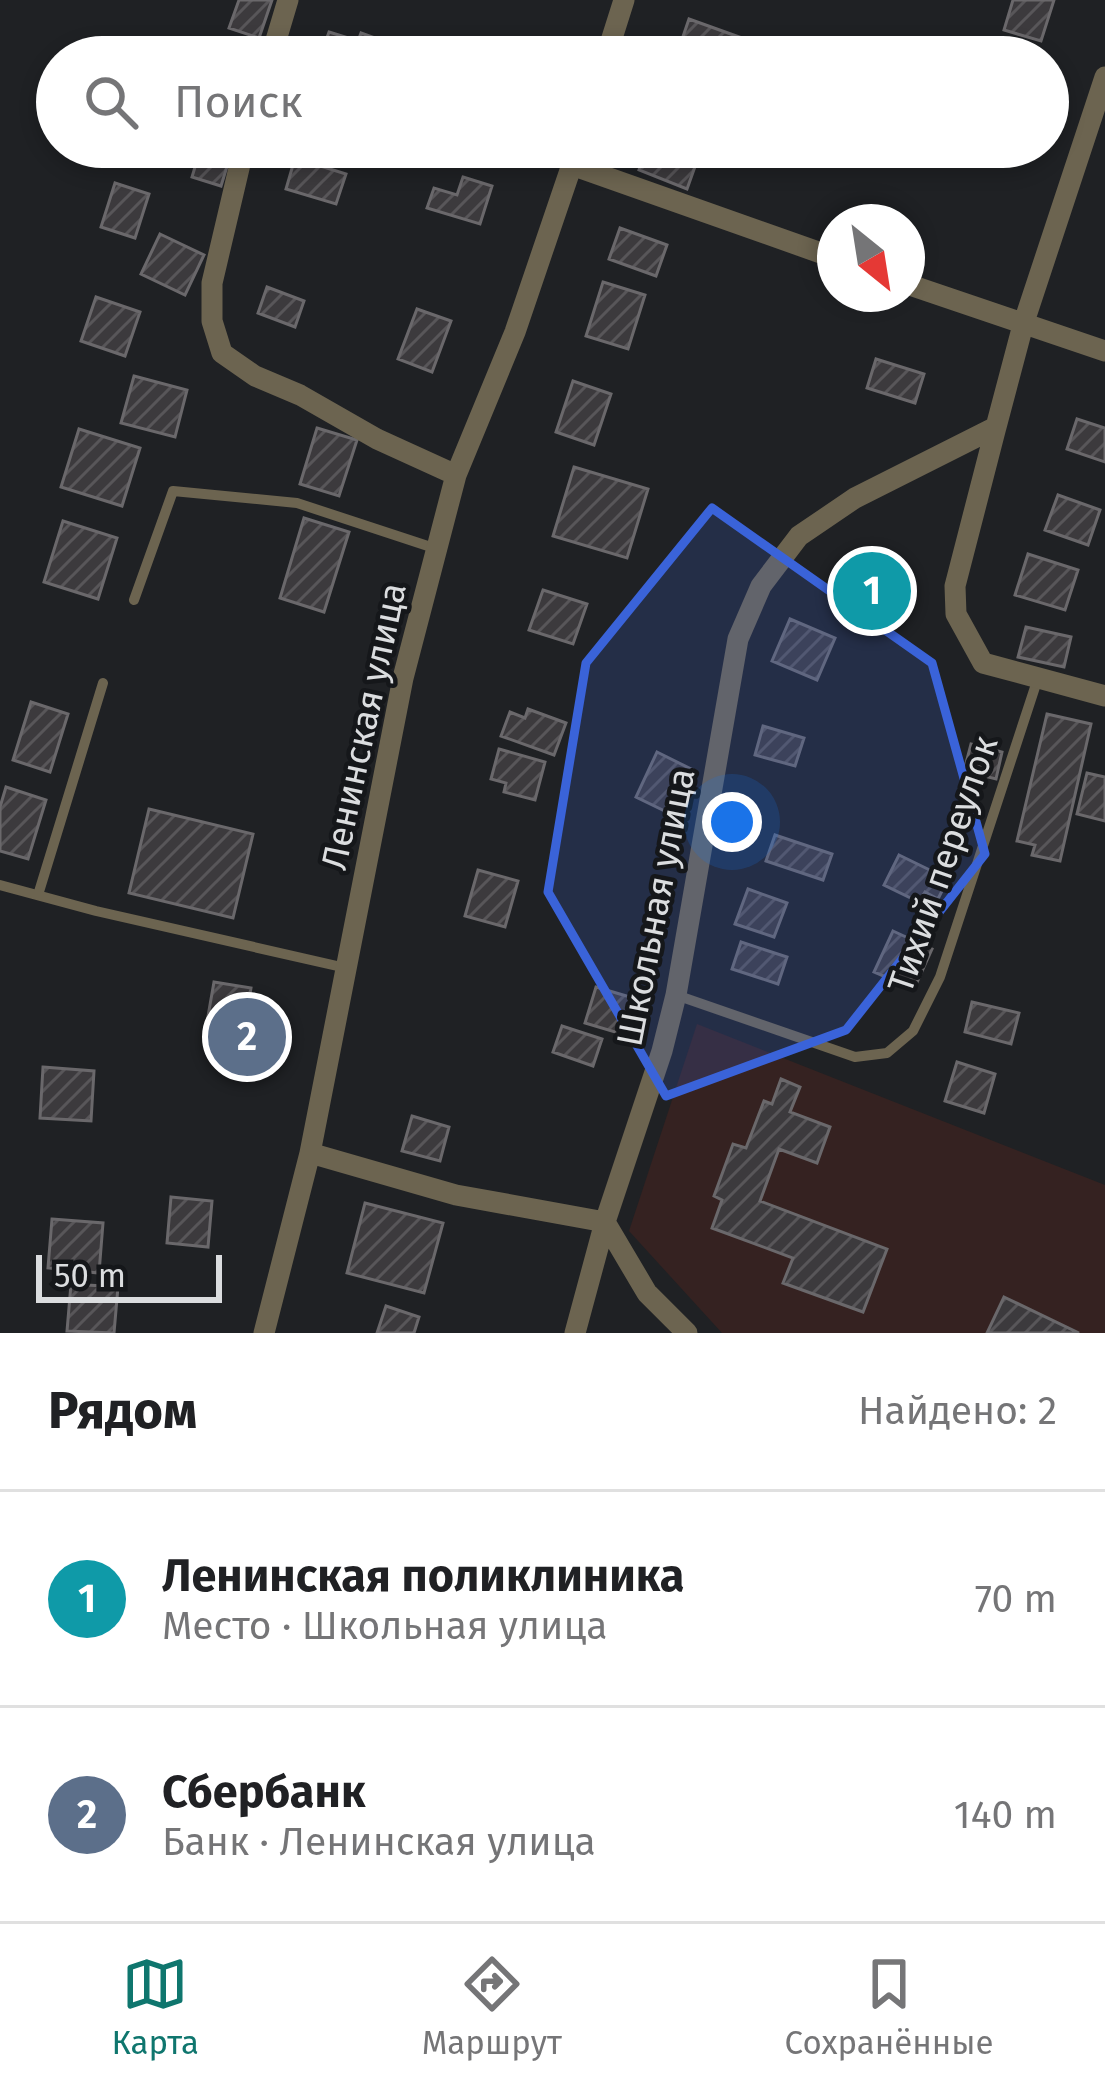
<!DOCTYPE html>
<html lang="ru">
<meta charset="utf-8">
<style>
:root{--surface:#fff;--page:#f2f2f2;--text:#202124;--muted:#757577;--line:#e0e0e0;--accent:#0f766e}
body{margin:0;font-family:"Fira Sans",sans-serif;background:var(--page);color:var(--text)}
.compass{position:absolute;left:817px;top:204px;width:108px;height:108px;border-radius:50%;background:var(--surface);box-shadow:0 6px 18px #0003;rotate:150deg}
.scale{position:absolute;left:36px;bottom:30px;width:186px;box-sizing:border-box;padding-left:12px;border:6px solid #dbdddf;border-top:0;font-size:33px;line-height:42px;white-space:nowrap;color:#dbdddf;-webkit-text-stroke:9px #15171a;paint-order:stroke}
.you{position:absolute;left:732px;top:822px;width:42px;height:42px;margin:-30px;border:9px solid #fff;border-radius:50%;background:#1a73e8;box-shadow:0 0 0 18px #1a73e833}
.badge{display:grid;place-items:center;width:78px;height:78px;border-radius:50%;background:var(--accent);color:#fff;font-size:39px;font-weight:700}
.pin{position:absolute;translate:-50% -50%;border:6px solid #fff;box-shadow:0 3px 12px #0006}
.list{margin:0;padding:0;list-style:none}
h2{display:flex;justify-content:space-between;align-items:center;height:156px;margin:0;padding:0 48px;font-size:51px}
h2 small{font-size:39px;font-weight:400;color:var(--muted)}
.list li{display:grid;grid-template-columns:78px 1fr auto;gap:36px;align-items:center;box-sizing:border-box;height:216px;padding:0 48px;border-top:3px solid var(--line)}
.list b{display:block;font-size:45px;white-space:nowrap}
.list p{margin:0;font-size:39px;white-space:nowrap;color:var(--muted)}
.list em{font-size:39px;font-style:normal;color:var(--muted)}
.icon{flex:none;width:66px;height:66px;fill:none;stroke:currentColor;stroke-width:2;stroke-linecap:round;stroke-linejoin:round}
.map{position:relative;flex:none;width:1105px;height:1333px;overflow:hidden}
.search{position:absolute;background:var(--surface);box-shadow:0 6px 18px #0003;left:36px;right:36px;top:36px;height:132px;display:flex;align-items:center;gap:30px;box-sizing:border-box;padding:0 42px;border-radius:66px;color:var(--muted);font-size:45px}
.sheet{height:588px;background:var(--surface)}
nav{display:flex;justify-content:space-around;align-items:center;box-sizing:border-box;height:168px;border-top:3px solid var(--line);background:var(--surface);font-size:33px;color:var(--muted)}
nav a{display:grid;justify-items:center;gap:6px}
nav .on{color:var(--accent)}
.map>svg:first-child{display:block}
.education{fill:#352221}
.building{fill:url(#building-hatch);stroke:#6a686b;stroke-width:3}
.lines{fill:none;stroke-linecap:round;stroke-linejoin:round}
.service{stroke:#6c6450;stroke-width:10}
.minor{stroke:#6c6450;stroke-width:21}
.marked{fill:#3a63d9;fill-opacity:0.2;stroke:#3a63d9;stroke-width:9;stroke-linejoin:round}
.labels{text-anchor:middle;stroke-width:9;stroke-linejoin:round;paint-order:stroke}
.street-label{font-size:36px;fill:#dbdddf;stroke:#15171a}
</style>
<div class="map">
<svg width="1105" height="1333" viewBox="0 0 1105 1333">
<defs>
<pattern id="building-hatch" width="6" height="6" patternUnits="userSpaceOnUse" patternTransform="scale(3)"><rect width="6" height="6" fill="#3c3a3d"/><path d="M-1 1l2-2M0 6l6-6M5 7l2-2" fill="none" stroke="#585659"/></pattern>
</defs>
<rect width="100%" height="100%" fill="#1f2124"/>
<path class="education" d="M697,1024L1105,1185V1333H722L629,1231Z"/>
<path class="building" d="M239,0H272L259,38L229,28Z
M1013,0H1054L1041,41L1004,30Z
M689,19L753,42L747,57H676Z
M329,32L358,41L361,33L386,42L383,52L398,57H320Z
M201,147H233L221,186L192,177Z
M647,147H702L687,189L639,170Z
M295,158L346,174L336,204L286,189Z
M463,177L492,186L480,224L427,208L434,188L457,195Z
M115,183L149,194L135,238L101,227Z
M620,228L667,245L656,276L609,259Z
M160,234L204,255L185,295L141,274Z
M603,282L645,295L628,349L586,336Z
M267,287L304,301L295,327L258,313Z
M96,297L140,312L125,356L81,341Z
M417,309L451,321L432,372L398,359Z
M876,359L924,374L915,403L867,388Z
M134,376L187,390L175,437L121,423Z
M573,381L611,394L594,445L556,432Z
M1077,419L1105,428V462L1067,449Z
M317,428L357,440L339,496L300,484Z
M79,429L140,448L122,506L61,487Z
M574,467L648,489L627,558L553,536Z
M1058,495L1100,510L1088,545L1045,530Z
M304,518L349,532L324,612L280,598Z
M63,521L117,538L98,599L44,582Z
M1028,554L1078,570L1065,610L1015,595Z
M844,569L908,585L900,614L836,598Z
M543,590L587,604L573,644L529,630Z
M790,619L835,638L817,680L772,661Z
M1026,627L1071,637L1064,667L1018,657Z
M31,702L68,714L50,772L13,760Z
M528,709L566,723L554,755L501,736L510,712L525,718Z
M1047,714L1091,724L1060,861L1032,855L1035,845L1017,841Z
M763,726L804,738L795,766L755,755Z
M971,744L1002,752L996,779L964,771Z
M499,749L545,762L535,800L504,792L506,783L491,779Z
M657,752L695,771L673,815L636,797Z
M1087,773L1105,777V821L1077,814Z
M6,787L46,800L28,859L0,851V807Z
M149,809L253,834L233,918L129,893Z
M775,835L832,854L823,880L766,861Z
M899,855L948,879L938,899L925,892L919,902L884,885Z
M478,870L518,881L505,927L465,916Z
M748,889L787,903L774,937L735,924Z
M893,931L932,949L914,989L874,972Z
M741,942L787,957L778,984L732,969Z
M214,982L251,988L244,1029L207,1022Z
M596,987L647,1002L635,1038L585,1023Z
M972,1002L1019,1013L1011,1044L965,1032Z
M562,1026L602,1039L593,1066L553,1052Z
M957,1062L995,1074L984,1113L945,1101Z
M43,1067L94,1071L91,1121L40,1118Z
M781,1079L800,1087L790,1112L830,1127L817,1163L779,1149L760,1201L887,1249L863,1312L783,1283L793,1258L712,1228L722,1200L714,1196L733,1144L746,1148L764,1101L772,1104Z
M412,1116L449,1127L440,1161L402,1151Z
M171,1197L212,1201L208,1247L167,1243Z
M365,1203L443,1223L424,1293L347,1273Z
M52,1219L103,1223L99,1273L48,1268Z
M71,1284L118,1287L114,1333L67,1331Z
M1004,1297L1079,1333H987Z
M386,1306L419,1317L414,1333H377Z"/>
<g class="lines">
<path class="service" d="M134,600L173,491L297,503L437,549
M0,885L96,911L346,968
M38,895L103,683
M676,995L855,1057L887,1053L913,1031L940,977L1038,678"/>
<path class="minor" d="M271,57L288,0
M606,57L624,0
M244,147L212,283V321L222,353L255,376L300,395L377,439L456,475
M572,165L835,258
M907,284L1105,351
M996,427L955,586L956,614L983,663L1105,696
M310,1153L456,1195L605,1222L662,1051L676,995L738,639L761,586L799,536L855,498L996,427L1023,325L1105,77
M605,1222L647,1293L687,1333
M264,1333L310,1153L403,678L456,475L515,332L578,147
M575,1333L605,1222"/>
</g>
<path class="marked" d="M712,508L932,663L985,854L846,1030L666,1096L548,892L586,663Z"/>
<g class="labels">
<g class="street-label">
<text transform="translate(363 726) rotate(-78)" y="13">Ленинская улица</text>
<text transform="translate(942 864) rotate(-71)" y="13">Тихий переулок</text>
<text transform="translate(655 907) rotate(-79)" y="13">Школьная улица</text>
</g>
</g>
</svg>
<svg class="compass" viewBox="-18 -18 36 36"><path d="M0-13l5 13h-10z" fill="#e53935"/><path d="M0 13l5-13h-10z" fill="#757577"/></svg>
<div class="scale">50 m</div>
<div class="you"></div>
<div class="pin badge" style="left:872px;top:591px;background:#0f9aa8">1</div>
<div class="pin badge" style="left:247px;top:1037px;background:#5c6f8a">2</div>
<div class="search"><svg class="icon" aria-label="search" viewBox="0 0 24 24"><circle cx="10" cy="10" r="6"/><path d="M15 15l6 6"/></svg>Поиск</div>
</div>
<section class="sheet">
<h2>Рядом<small>Найдено: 2</small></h2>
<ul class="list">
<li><span class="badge" style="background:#0f9aa8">1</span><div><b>Ленинская поликлиника</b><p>Место · Школьная улица</p></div><em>70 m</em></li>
<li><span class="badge" style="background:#5c6f8a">2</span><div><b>Сбербанк</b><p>Банк · Ленинская улица</p></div><em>140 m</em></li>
</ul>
</section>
<nav>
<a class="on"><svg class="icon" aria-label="map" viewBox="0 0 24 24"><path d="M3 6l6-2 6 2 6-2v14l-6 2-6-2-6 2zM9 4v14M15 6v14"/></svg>Карта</a>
<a><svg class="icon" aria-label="directions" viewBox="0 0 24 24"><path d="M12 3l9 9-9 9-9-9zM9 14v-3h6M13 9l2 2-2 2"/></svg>Маршрут</a>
<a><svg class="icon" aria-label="saved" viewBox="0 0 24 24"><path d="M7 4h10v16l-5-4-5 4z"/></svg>Сохранённые</a>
</nav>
